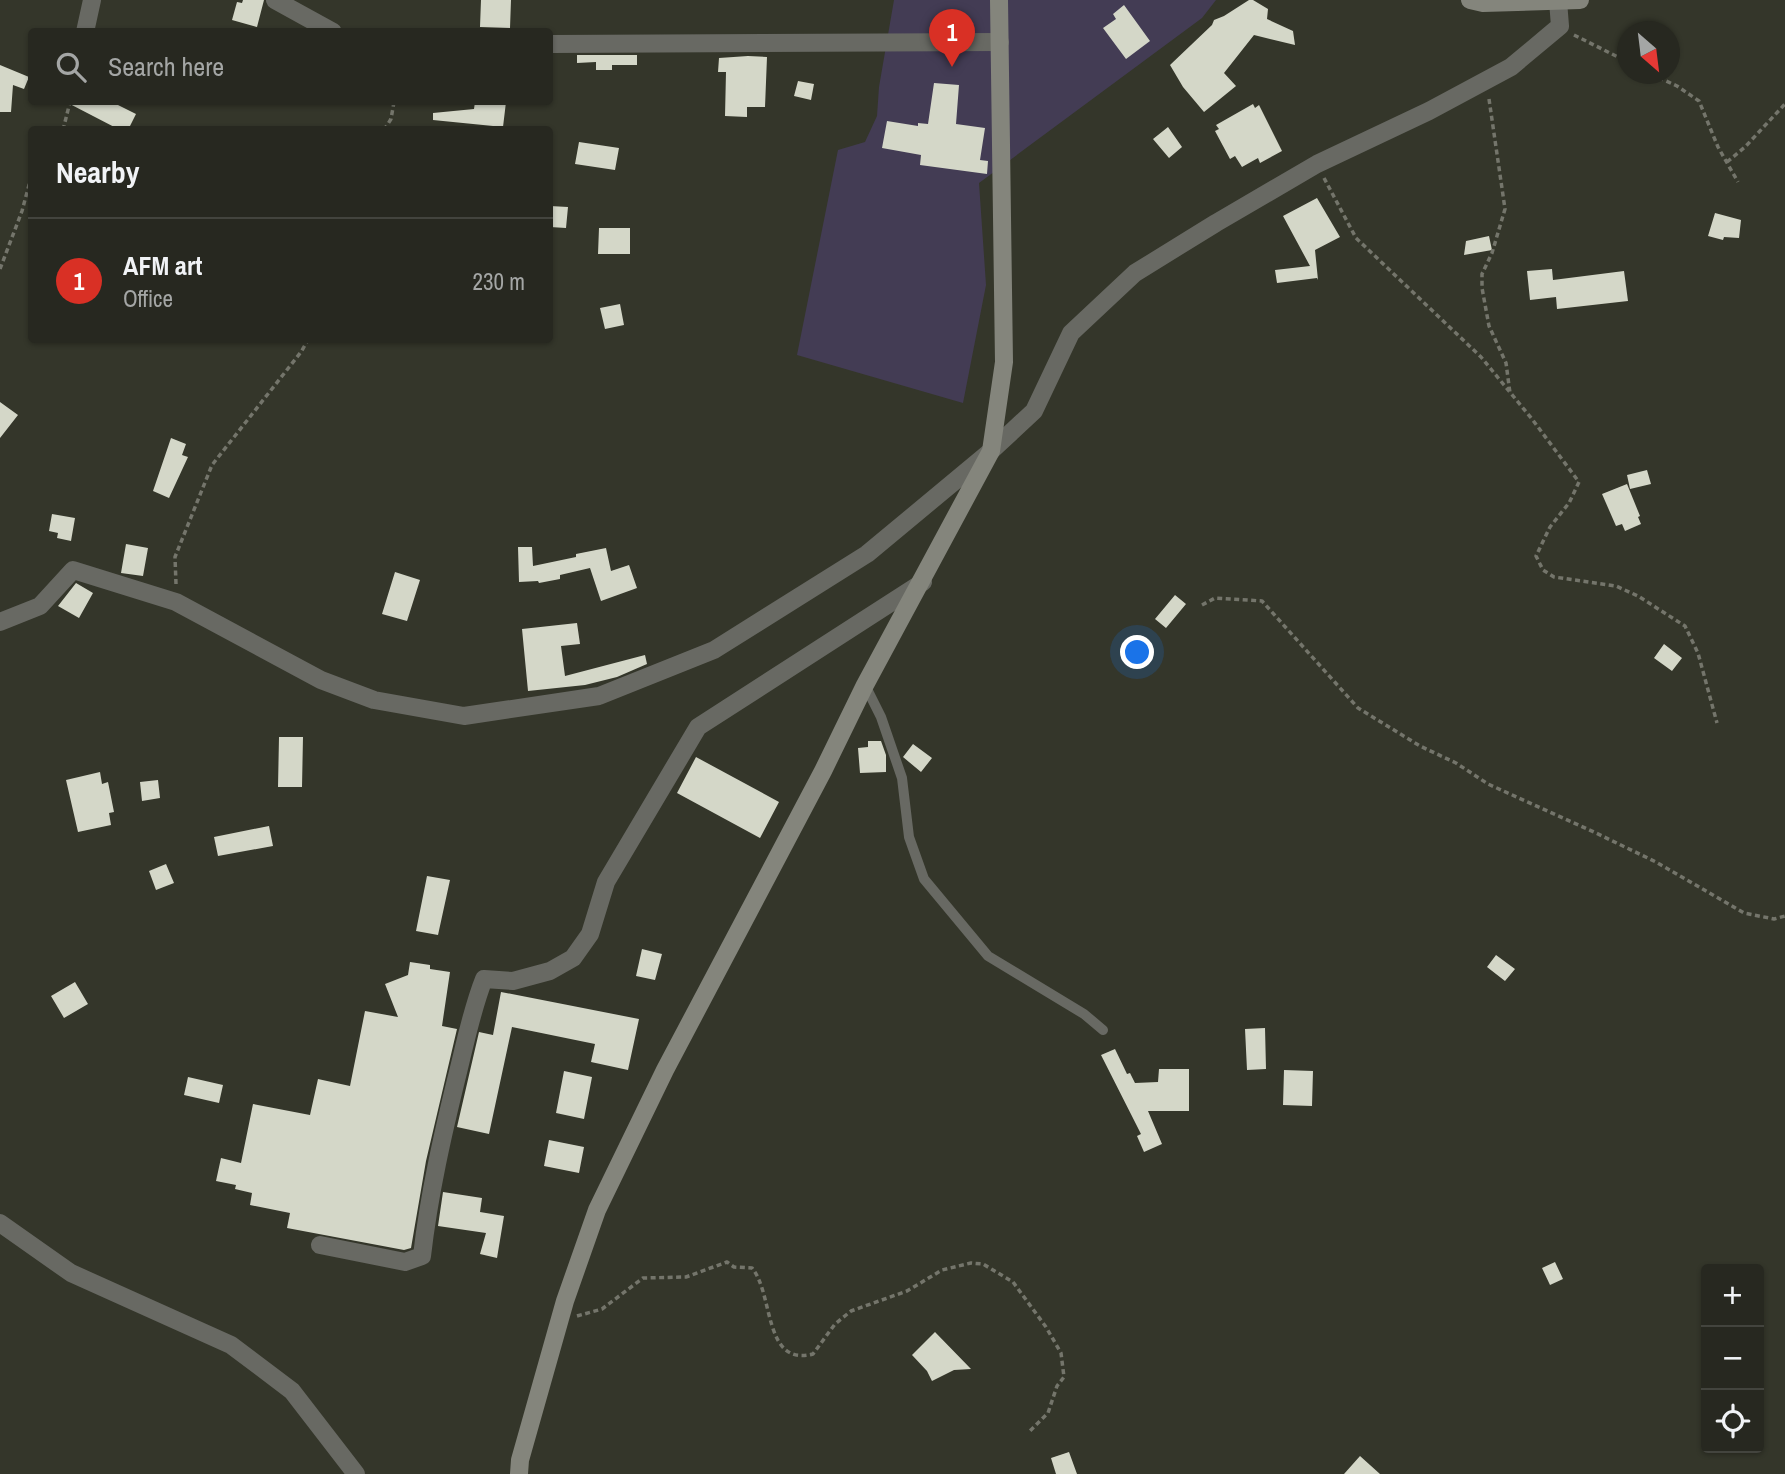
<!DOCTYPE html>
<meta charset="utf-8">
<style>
:root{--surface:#272820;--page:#33342d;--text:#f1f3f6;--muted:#a4a6a5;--line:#43443e;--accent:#d93025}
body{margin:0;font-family:"Archivo Narrow",sans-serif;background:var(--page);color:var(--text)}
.controls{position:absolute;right:21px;bottom:21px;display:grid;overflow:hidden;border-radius:7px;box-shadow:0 2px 5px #0004}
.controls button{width:63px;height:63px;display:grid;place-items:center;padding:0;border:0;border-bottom:2px solid var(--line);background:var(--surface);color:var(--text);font:35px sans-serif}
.compass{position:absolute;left:1617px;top:21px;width:63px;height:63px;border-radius:50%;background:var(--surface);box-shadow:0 2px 5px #0004;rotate:152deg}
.you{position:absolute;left:1138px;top:653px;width:24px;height:24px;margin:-18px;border:5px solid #fff;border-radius:50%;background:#1a73e8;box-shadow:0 0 0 10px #1a73e833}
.badge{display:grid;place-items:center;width:46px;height:46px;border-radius:50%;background:var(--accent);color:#fff;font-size:23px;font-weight:700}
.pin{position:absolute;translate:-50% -58px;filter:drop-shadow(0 2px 4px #0008)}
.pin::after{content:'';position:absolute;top:37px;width:24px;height:21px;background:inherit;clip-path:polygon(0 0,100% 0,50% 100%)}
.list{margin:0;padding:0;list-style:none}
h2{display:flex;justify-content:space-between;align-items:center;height:91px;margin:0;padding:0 28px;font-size:30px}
h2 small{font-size:23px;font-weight:400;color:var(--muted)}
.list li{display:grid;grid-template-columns:46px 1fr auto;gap:21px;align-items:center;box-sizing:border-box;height:126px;padding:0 28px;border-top:2px solid var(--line)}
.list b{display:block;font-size:26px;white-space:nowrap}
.list p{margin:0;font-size:23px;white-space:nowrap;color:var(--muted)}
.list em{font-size:23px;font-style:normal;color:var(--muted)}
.icon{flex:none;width:38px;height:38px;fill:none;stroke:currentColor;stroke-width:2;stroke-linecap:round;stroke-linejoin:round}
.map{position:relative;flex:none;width:1785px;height:1474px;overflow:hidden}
.search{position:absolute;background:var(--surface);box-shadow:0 2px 5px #0004;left:28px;top:28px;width:525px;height:77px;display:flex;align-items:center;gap:18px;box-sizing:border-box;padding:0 24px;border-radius:7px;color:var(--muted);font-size:26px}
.panel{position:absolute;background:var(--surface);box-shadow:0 2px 5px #0004;left:28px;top:126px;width:525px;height:217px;border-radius:7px}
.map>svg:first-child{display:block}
.green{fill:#433c54}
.building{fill:#d4d7c8}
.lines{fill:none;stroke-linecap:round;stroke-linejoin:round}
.path{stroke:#74756b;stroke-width:3.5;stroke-dasharray:5 3.5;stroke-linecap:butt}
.lane{stroke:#686963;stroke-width:10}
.street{stroke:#686963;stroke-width:18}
.secondary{stroke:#84857c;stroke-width:18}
</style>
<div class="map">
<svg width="1785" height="1474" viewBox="0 0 1785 1474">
<rect width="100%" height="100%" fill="#34362a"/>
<path class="green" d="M894,0H1216L1202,18L979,183L986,285L963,403L797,355L838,150L865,142L877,116L879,87Z"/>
<path class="building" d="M243,0H264L257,27L232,20L237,2L242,3Z
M481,0H511L510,28L480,27Z
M1249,0H1253L1268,9L1267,19L1293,31L1295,45L1254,35L1224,73L1236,86L1204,112L1183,87L1170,65L1212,25L1214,20L1224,16Z
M1124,5L1150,41L1126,59L1103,28L1116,19L1113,14Z
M577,55H637V65H612V70H596V62L577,63Z
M748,56L767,57L765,107H747V117L725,116L726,72H718L719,58Z
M0,65L29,77L24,89L13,85L11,112H0Z
M798,81L814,84L811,100L794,96Z
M934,83L959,85L956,124L985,128L980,160L988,161L987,174L920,165L921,155L882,148L887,121L918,126V123L928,124Z
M66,102H112L136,114L128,130H120Z
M475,102H506L503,127L433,120V113L474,109Z
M1253,104L1255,108L1259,105L1282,151L1260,163L1258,158L1242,167L1235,156L1230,159L1215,131L1219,129L1216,125Z
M1168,127L1182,147L1169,158L1153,139Z
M579,142L619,148L615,170L575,164Z
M1317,198L1340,237L1315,250L1318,280L1317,278L1277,283L1275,270L1310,266L1283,216Z
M550,206L568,207L566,228L550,227Z
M1715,213L1741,220L1739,238L1724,237L1723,240L1708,236Z
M599,228H630V254H598Z
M1489,236L1492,250L1464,255L1466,241Z
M1552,269L1553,280L1624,271L1628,301L1557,309L1556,297L1530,300L1527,271Z
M620,304L624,325L605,329L600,308Z
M0,402L18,415L0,438Z
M171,438L186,444L182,455L188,457L169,498L153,491Z
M1647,470L1651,484L1630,489L1627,475Z
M1627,484L1640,516L1638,517L1641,524L1625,531L1622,524L1616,526L1602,494Z
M52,514L75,518L71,541L57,538L58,533L49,531Z
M126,544L148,548L143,576L121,573Z
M518,547H532L533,566L576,557V554L606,548L611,571L629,565L637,588L601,601L590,568L560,575V579L539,583L538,581L519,582Z
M395,572L420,580L407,621L382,614Z
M76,583L93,593L79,618L58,606Z
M1175,595L1186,604L1166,628L1155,619Z
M577,623L580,644L561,646L565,676L645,655L647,664L617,677L585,685L528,691L522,629Z
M1664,644L1682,658L1672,671L1654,658Z
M279,737H303L302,787H278Z
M868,741H881L886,755V772L860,773L858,748L868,747Z
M913,744L932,758L921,772L903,757Z
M696,757L779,802L760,838L677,793Z
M100,772L102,784L108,782L114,812L109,813L111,825L78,832L66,780Z
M158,780L160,798L142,801L140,782Z
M269,826L273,846L218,856L214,837Z
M166,864L174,883L156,890L149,871Z
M427,876L450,880L438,935L416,931Z
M642,949L662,954L655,980L636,976Z
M1496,955L1515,969L1505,981L1487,967Z
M410,962L430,965V969L450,972L442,1026L457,1029L426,1161L411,1248L404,1250L287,1228L290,1213L250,1205L252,1193L235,1189L236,1185L216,1181L221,1158L241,1163L253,1104L310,1115L318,1079L350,1086L365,1011L398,1017L385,984L408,975Z
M75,982L88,1004L64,1018L51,996Z
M501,992L639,1019L628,1070L591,1062L595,1044L512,1027L489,1134L457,1127L479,1032L493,1035Z
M1265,1028L1266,1069L1247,1070L1245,1029Z
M1115,1049L1127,1074L1130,1073L1135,1083L1158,1082L1159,1069H1189V1111H1148L1162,1144L1144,1152L1137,1136L1141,1134L1101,1055Z
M1284,1070L1313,1071L1312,1106L1283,1105Z
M564,1071L592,1077L584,1119L556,1113Z
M188,1077L223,1085L219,1103L184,1095Z
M549,1140L584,1147L579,1173L544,1166Z
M443,1192L482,1198L480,1212L504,1216L497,1258L480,1254L486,1233L438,1226Z
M1555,1262L1563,1279L1550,1285L1542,1268Z
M935,1332L971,1369L954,1370L932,1381L927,1371L912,1355Z
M1069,1452L1077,1474H1056L1051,1458Z
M1360,1456L1380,1474H1344Z"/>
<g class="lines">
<path class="path" d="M1574,35L1628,62
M1651,74L1677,86L1699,101L1718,147L1738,182
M1489,99L1505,209L1492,253L1482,274V288L1489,326L1506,363L1510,393
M63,130L70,102
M384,130L391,119L394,102
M1727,162L1745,147L1785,104
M1324,178L1356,238L1481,357L1532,419L1579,482L1569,503L1550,527L1536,556L1543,570L1554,577L1616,586L1638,596L1685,626L1698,653L1717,723
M0,269L22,211L32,174
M176,584L175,557L212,465L301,352L308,340
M1202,605L1215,598L1262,601L1358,708L1420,746L1456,763L1488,784L1596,833L1656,862L1744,913L1774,919L1785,916
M577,1316L602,1309L643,1278L686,1277L727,1262L734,1267L752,1268C774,1294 763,1367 813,1354L835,1324L851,1311L907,1291L942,1270L971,1263L983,1264L1013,1282L1046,1327L1061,1353L1064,1377L1057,1386L1048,1413L1028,1433"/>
<path class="lane" d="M865,685L881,717L902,778L909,837L924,879L988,956L1084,1014L1103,1030"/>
<path class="street" d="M275,0L333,32
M85,32L92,0
M550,44L1000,42
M0,622L40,606L73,570L176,602L321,680L374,700L464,716L599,696L714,650L867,554L991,451L1034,411L1071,333L1135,273L1216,223L1317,164L1429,111L1511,67L1560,26L1558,1
M0,1223L71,1273L231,1345L292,1391L356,1474
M320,1245L405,1262L422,1256C429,1194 443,1133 458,1072C466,1040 472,1009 484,979L513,981L550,971L573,958L590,934L606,882L698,727L923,582"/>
<path class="secondary" d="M1470,0L1483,3L1580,0
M519,1474L520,1460L565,1301L597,1210L665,1070L823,771L865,685L991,451L1004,362L999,0"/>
</g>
</svg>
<div class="controls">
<button>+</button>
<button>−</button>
<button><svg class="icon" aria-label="locate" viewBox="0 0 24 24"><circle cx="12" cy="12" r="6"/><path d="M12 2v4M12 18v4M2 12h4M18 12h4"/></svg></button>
</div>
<svg class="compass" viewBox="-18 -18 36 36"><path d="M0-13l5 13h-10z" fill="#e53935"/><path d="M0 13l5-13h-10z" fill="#a4a6a5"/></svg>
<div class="you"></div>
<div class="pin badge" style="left:952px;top:67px">1</div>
<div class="search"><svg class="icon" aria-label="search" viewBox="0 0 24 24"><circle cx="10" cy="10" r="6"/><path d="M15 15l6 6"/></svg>Search here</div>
<section class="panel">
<h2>Nearby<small></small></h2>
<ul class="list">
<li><span class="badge">1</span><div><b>AFM art</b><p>Office</p></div><em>230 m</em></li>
</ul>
</section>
</div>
